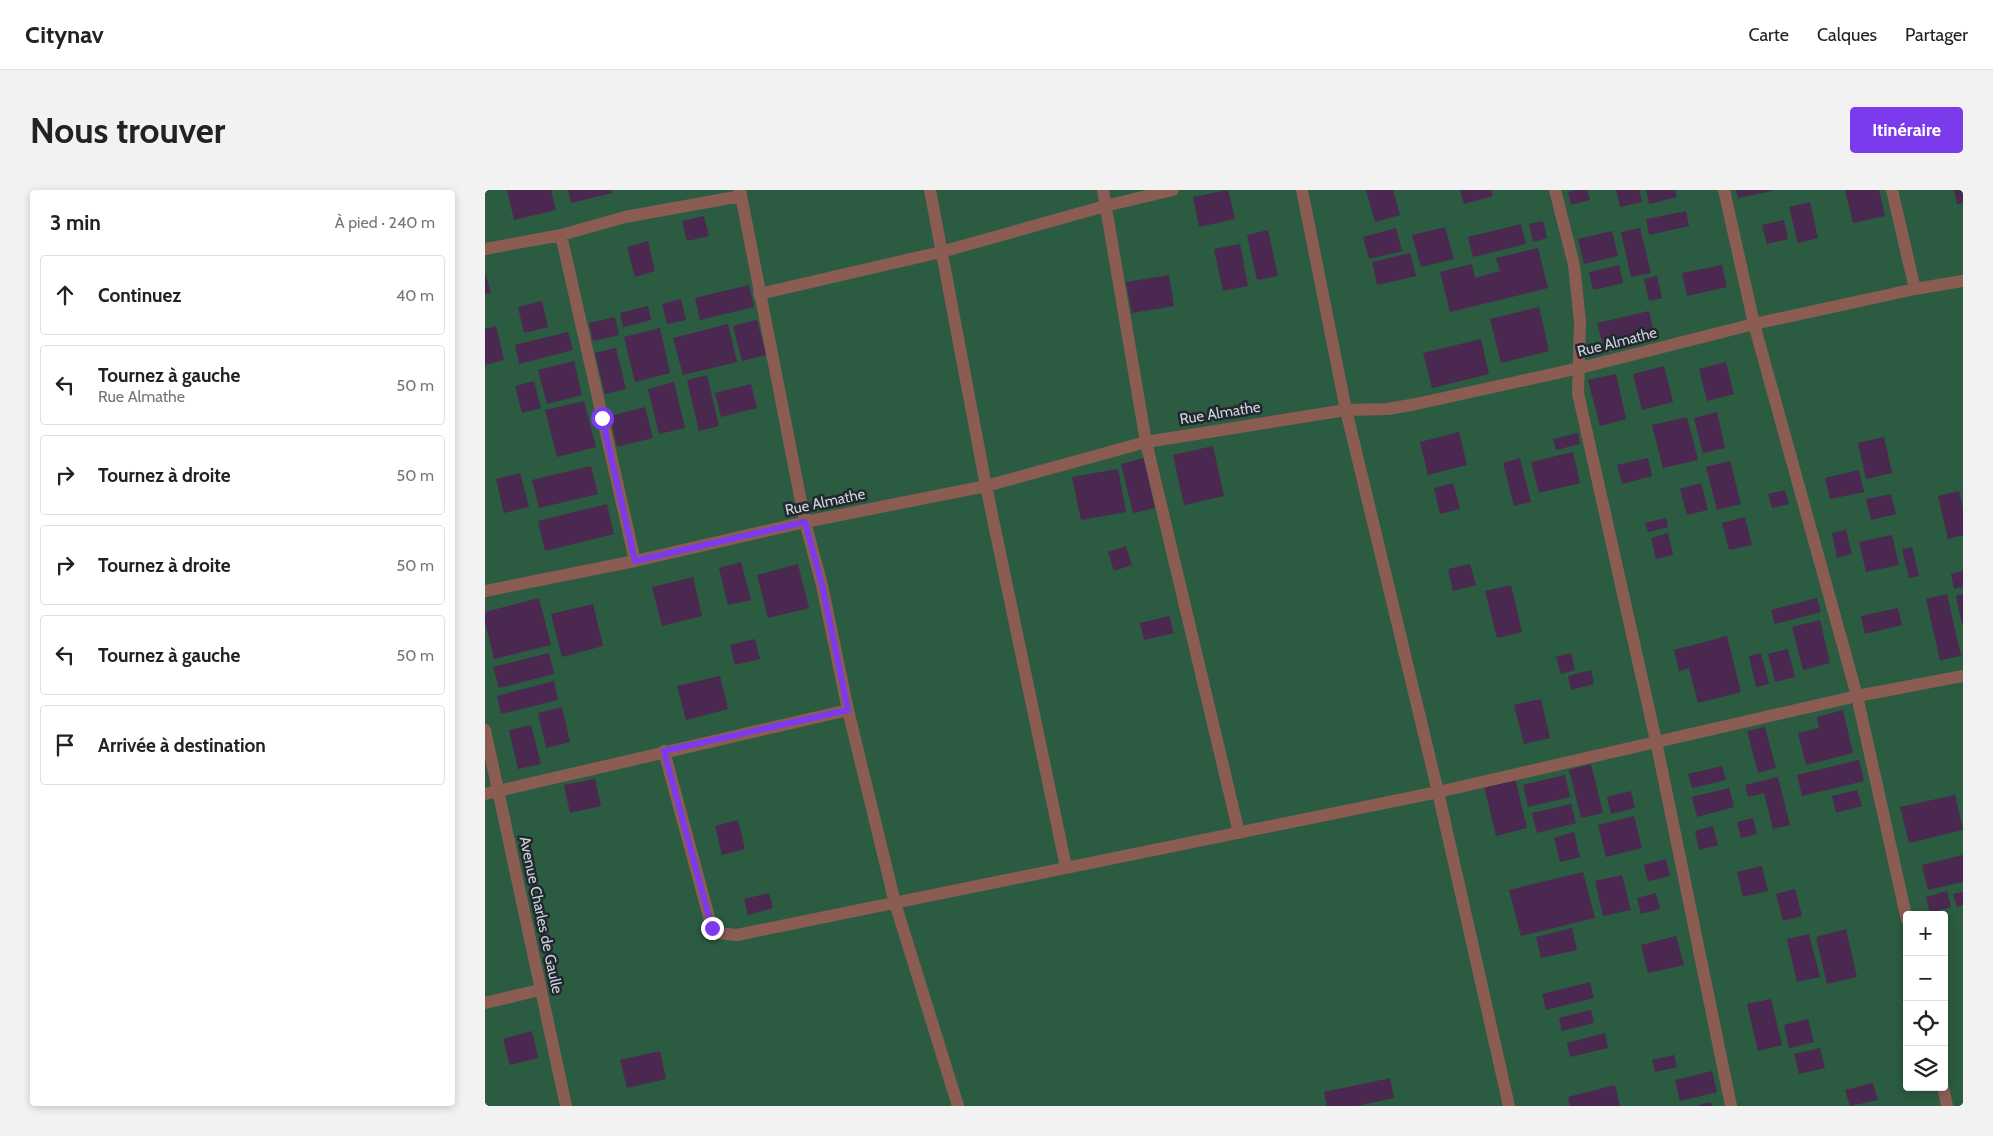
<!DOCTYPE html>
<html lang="fr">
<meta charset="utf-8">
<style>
:root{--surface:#fff;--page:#f2f2f2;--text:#222;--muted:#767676;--line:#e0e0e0;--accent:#7c3aed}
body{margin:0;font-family:Cabin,sans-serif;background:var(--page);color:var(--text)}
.controls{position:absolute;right:15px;bottom:15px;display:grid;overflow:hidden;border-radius:5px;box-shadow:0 2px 8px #0003}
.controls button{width:45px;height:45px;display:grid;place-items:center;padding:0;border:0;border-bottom:1px solid var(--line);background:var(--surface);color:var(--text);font:25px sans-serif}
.stop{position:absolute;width:15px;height:15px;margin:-11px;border:4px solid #7c3aed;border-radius:50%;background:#fff}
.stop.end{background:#7c3aed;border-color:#fff;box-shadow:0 1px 5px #0008}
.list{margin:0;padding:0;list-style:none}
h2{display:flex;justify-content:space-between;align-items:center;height:65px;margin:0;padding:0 20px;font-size:21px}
h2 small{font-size:16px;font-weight:400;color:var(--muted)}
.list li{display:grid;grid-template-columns:32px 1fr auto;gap:15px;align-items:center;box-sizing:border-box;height:80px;margin:0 10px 10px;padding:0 10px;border:1px solid var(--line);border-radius:5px}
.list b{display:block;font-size:19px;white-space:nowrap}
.list p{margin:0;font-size:16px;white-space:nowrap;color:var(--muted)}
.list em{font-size:16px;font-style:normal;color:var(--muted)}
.icon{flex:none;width:28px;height:28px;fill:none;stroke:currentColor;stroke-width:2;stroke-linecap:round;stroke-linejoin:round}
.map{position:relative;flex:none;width:1478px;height:916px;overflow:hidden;border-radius:5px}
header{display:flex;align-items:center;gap:30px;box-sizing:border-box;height:70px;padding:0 25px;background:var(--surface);border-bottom:1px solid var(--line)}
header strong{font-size:24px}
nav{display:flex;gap:28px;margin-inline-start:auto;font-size:18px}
.intro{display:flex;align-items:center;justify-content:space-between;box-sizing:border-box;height:120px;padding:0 30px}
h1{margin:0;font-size:35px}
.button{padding:12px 22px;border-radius:5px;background:var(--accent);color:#fff;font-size:18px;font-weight:700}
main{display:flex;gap:30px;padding:0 30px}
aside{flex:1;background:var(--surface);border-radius:5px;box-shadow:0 2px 8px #0003}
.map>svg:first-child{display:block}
.green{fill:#2b5b40;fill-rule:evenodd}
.building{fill:#4a284f}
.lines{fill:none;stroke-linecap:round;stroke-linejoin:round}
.minor{stroke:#8b5d52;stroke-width:12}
.route{stroke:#7c3aed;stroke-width:6}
.labels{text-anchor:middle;stroke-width:5;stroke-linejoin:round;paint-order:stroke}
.street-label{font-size:15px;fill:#d0d4d9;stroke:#212830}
</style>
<header>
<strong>Citynav</strong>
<nav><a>Carte</a><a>Calques</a><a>Partager</a></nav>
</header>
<div class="intro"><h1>Nous trouver</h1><a class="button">Itinéraire</a></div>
<main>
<aside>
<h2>3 min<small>À pied · 240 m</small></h2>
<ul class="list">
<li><svg class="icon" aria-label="ahead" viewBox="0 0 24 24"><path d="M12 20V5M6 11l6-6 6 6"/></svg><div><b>Continuez</b></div><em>40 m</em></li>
<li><svg class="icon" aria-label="left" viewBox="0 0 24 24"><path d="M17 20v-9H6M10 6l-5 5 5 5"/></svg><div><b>Tournez à gauche</b><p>Rue Almathe</p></div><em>50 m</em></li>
<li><svg class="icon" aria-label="right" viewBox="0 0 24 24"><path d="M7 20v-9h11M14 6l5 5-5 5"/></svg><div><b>Tournez à droite</b></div><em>50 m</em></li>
<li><svg class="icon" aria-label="right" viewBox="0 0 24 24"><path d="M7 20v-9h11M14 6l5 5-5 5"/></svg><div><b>Tournez à droite</b></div><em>50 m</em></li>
<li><svg class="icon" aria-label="left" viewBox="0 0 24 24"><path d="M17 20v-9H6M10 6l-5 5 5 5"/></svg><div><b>Tournez à gauche</b></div><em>50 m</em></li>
<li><svg class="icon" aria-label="arrive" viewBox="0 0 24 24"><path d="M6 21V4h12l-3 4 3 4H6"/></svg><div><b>Arrivée à destination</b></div></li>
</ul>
</aside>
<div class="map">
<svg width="1478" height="916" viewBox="0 0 1478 916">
<rect width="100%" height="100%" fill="#212830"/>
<path class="green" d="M0,0H1478V916H0ZM1422,725H1459V897H1422Z"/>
<path class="building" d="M22,0H66L71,20L29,30Z
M83,0H126L127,3L86,13Z
M743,0L750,29L714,37L708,7Z
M881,0H908L915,25L890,32Z
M975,0H1006L1008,6L979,14Z
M1090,0H1102L1105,10L1086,15L1083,2Z
M1131,0H1154L1157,12L1135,17Z
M1161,0H1190L1192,7L1164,14Z
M1251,0H1287V1L1253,8Z
M1360,0H1394L1400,26L1368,33Z
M1469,0H1478V13L1472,14Z
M1325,12L1333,48L1313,53L1304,17Z
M1201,21L1204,36L1164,45L1161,29Z
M219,26L224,46L202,51L197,31Z
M1299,30L1303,49L1282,54L1277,35Z
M1058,31L1062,48L1048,52L1044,34Z
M1036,34L1041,54L988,67L983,47Z
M960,37L969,69L936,77L927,45Z
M911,38L917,61L884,69L878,47Z
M1155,38L1166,83L1146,87L1136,42Z
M783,40L793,86L772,90L762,45Z
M1127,41L1133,66L1099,74L1093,49Z
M163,51L170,81L150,87L142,57Z
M755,54L763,96L738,101L729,59Z
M1053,58L1063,98L965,122L955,82L987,74L990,88L1015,81L1011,68Z
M925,63L931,86L892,95L887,72Z
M1134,75L1138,93L1108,100L1104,82Z
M1237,75L1242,97L1202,106L1197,83Z
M0,83L6,103L0,104Z
M684,85L689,116L647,123L641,92Z
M1172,86L1177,108L1164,111L1159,89Z
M264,95L269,117L215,130L210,108Z
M196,109L201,130L182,134L177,114Z
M57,111L63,137L39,143L33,117Z
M163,116L166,130L138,137L135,123Z
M1054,117L1064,161L1016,173L1005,129Z
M1164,121L1169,144L1118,155L1112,133Z
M130,127L134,145L108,151L104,133Z
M272,130L281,165L257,171L248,136Z
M243,134L252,172L198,185L188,148Z
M11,136L19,170L0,175V139Z
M175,138L185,183L150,192L139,147Z
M83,142L88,160L34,174L30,155Z
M996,149L1004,184L947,198L938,163Z
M131,158L141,199L120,204L110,163Z
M89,171L97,205L62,214L53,180Z
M1241,172L1249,204L1222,211L1214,179Z
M1179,176L1188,212L1157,220L1148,184Z
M1131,184L1141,229L1115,236L1103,190Z
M222,185L234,236L214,241L202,190Z
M49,191L56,218L37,223L30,196Z
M189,192L200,238L174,244L163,199Z
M266,194L272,218L236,227L230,203Z
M99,211L111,257L72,267L60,220Z
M160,217L168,248L132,257L125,226Z
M1232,222L1240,258L1218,263L1209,228Z
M1202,227L1213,270L1178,278L1167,235Z
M974,242L982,275L943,285L935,252Z
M1093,243L1095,254L1071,260L1068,249Z
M1399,247L1407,283L1381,289L1373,253Z
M728,256L739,306L699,315L688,265Z
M1088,262L1095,293L1054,303L1046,272Z
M659,268L670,318L648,323L636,274Z
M1035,268L1046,312L1029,316L1018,273Z
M1163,268L1167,286L1137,294L1132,275Z
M1245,271L1256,314L1232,320L1221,277Z
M106,276L113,304L54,318L47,290Z
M633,279L641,322L596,330L587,287Z
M1374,280L1379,302L1345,309L1340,288Z
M35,283L44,317L19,323L11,289Z
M968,293L975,319L955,324L949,298Z
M1216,293L1223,320L1202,325L1195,299Z
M1300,300L1304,314L1287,318L1283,304Z
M1474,301L1478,319V345L1463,349L1453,306Z
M1406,304L1411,324L1386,330L1381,309Z
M122,314L129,344L60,361L53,331Z
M1260,327L1267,355L1244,360L1237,333Z
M1181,328L1183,337L1163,342L1160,333Z
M1361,340L1367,364L1352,368L1347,343Z
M1183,343L1188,365L1171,369L1166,348Z
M1407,345L1414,375L1381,382L1374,352Z
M641,356L647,375L629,381L623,362Z
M1427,357L1434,386L1424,388L1417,359Z
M256,372L266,410L243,415L234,378Z
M313,374L324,418L283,428L272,385Z
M985,374L991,395L968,401L963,379Z
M1478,381V397L1469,399L1466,384Z
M208,387L217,426L177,436L167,397Z
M1026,395L1037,442L1012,448L1000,401Z
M1462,404L1476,466L1455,470L1441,409Z
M1478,404V434H1477L1471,406Z
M54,408L66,455L9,469L0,432V422Z
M1332,408L1336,422L1290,434L1286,420Z
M108,414L118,456L77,467L66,424Z
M1413,418L1417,435L1380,444L1376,426Z
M684,426L689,443L659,450L655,433Z
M1335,430L1345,473L1318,480L1307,437Z
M1242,446L1256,502L1213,513L1204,478L1194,481L1189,460Z
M270,449L275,469L250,475L245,455Z
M1303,459L1310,487L1290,492L1283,464Z
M64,463L69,484L14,498L8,477Z
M1086,463L1090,480L1076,484L1071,467Z
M1276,463L1284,494L1271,497L1264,466Z
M1106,480L1109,494L1086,500L1083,486Z
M235,486L243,519L201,530L192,496Z
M69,491L73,510L16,524L12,506Z
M1056,509L1065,548L1039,554L1029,515Z
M77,517L85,552L61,558L53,523Z
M1358,520L1368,563L1321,575L1313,543L1334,538L1332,527Z
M46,535L56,574L33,579L24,540Z
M1280,537L1291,578L1273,583L1262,541Z
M1374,570L1379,591L1317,606L1312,585Z
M1106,574L1118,623L1096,628L1084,580Z
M1237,576L1241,590L1207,598L1203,584Z
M1080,585L1085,607L1043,617L1038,595Z
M1293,587L1305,635L1288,639L1279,603L1263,607L1260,595Z
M1030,588L1042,638L1011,646L999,596Z
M110,589L116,616L85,623L79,595Z
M1244,598L1249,617L1212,627L1207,607Z
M1372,600L1377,616L1351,623L1347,606Z
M1146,601L1150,618L1126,624L1122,607Z
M1470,605L1478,640L1424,653L1415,617Z
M1086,614L1091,633L1052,643L1047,623Z
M1149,626L1157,658L1121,667L1113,635Z
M1268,628L1272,644L1256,648L1252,632Z
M253,630L260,659L237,665L230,636Z
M1228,636L1233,655L1214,660L1210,641Z
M1089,642L1095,667L1075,672L1069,648Z
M1478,665V692L1443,700L1437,675Z
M1181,669L1185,686L1163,691L1159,675Z
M1277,676L1283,701L1258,707L1252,682Z
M1098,682L1110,728L1036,746L1024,700Z
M1137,685L1146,720L1118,726L1110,691Z
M1310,699L1317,726L1298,731L1291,704Z
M1462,701L1466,717L1445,723L1441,707Z
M1478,702V715L1472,717L1468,704Z
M284,703L288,718L263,725L259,709Z
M1171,703L1175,719L1156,724L1152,708Z
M1087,738L1092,760L1056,768L1051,747Z
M1361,739L1372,787L1342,794L1331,747Z
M1324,744L1335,787L1312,792L1302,749Z
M1191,746L1199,775L1163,783L1156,755Z
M1105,792L1109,808L1061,820L1057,804Z
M1286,809L1297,855L1273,861L1262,814Z
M1106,820L1109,833L1077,841L1074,828Z
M1323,829L1329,852L1304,858L1299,835Z
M47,841L53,868L25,875L18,849Z
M1120,843L1123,858L1085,867L1082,853Z
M1335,858L1340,878L1314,884L1309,864Z
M175,861L181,889L142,898L135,870Z
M1189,865L1192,877L1170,882L1167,870Z
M1227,881L1232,902L1195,911L1190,890Z
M905,888L909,908L871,916H842L839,902Z
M1388,893L1393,910L1365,916L1360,900Z
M1130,895L1135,916H1085L1083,907Z
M1226,912L1227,916H1214L1213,915Z"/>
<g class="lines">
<path class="minor" d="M255,0L320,332L337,395L363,520L410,713L473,916
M445,0L501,296L581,677
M618,0L661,252L754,643
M817,0L861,220L953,602L1024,916
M1070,0L1089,75L1095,132L1093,203L1171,551L1246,916
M1239,0L1269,134L1372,506L1422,730
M1407,0L1430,99
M76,45L140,27L256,6
M0,59L76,45L150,371
M274,104L456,62L620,16L688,0
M0,401L150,371L320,332L501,296L661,252L861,220L903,219L931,214L1095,178L1269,134L1430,99L1478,91
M0,540L81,916
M179,561L227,738L232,743L252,745L953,602L1372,506L1478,486
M0,604L363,520
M0,813L54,800
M1458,897L1462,916"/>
</g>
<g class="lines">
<path class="route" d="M117,228L150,371L320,332L337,395L363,520L179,561L227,738"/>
</g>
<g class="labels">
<g class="street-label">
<text transform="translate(1132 152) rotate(-14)" y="5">Rue Almathe</text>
<text transform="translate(735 223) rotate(-9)" y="5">Rue Almathe</text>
<text transform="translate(340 312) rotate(-12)" y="5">Rue Almathe</text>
<text transform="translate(56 725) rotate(78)" y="5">Avenue Charles de Gaulle</text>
</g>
</g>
</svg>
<div class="controls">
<button>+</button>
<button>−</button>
<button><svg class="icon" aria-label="locate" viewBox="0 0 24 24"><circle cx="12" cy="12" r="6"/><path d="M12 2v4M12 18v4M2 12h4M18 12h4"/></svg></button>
<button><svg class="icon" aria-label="layers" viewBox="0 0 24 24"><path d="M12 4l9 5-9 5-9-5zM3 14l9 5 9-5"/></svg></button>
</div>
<div class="stop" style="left:117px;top:228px"></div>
<div class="stop end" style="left:227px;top:738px"></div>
</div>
</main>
